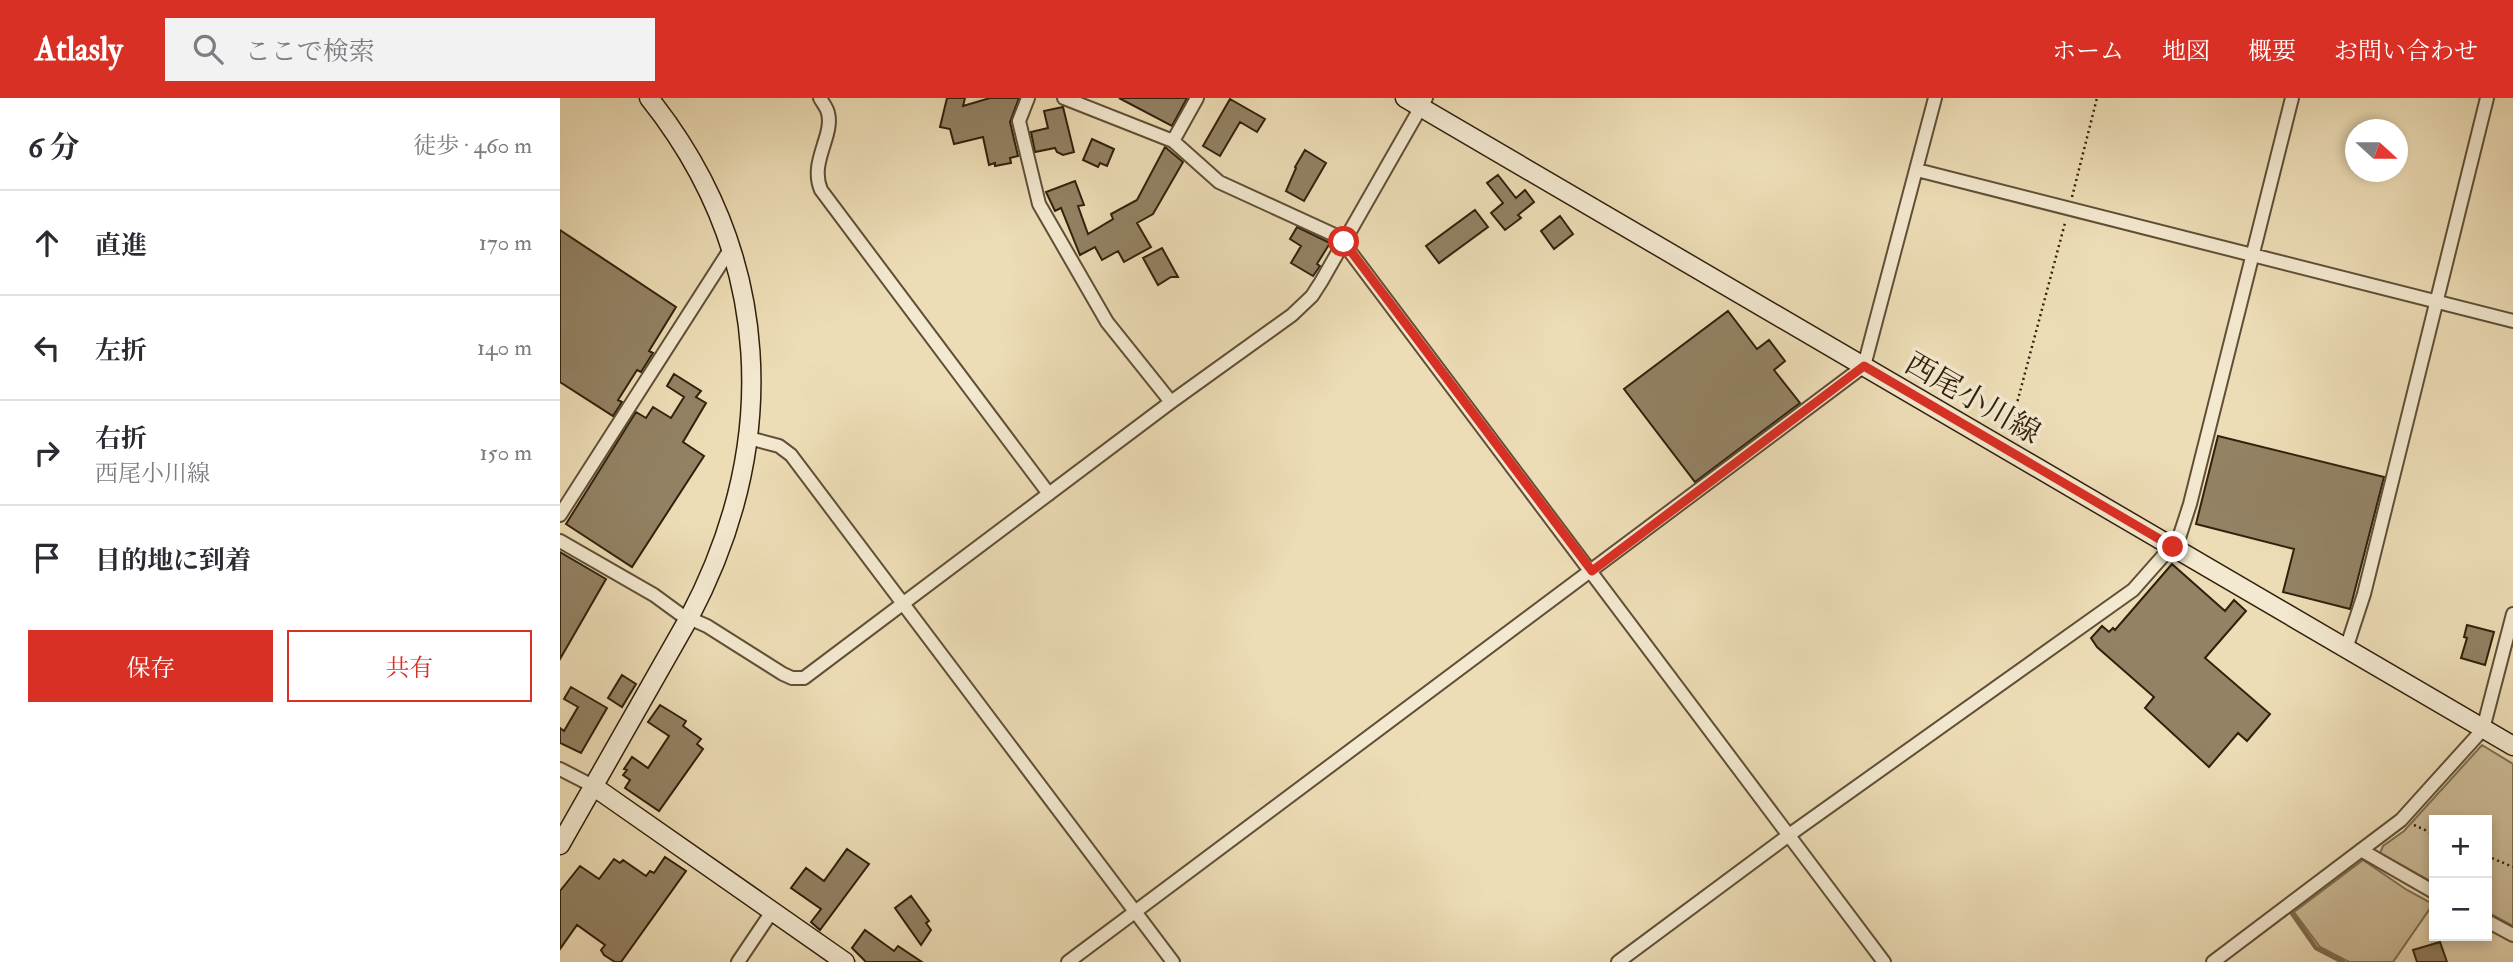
<!DOCTYPE html>
<html lang="ja">
<meta charset="utf-8">
<style>
:root{--surface:#fff;--page:#f2f2f3;--text:#2b2b33;--muted:#7c7c81;--line:#e1e1e2;--accent:#d93025}
body{margin:0;font-family:"IM FELL Double Pica","Noto Serif JP",serif;background:var(--page);color:var(--text)}
.controls{position:absolute;right:21px;bottom:21px;display:grid;overflow:hidden;border-radius:0px;box-shadow:0 4px 10px #0003}
.controls button{width:63px;height:63px;display:grid;place-items:center;padding:0;border:0;border-bottom:2px solid var(--line);background:var(--surface);color:var(--text);font:35px sans-serif}
.compass{position:absolute;left:1785px;top:21px;width:63px;height:63px;border-radius:50%;background:var(--surface);box-shadow:0 4px 10px #0003;rotate:111deg}
.stop{position:absolute;width:21px;height:21px;margin:-16px;border:5px solid #d93025;border-radius:50%;background:#fff}
.stop.end{background:#d93025;border-color:#fff;box-shadow:0 2px 7px #0008}
.list{margin:0;padding:0;list-style:none}
h2{display:flex;justify-content:space-between;align-items:center;height:91px;margin:0;padding:0 28px;font-size:30px}
h2 small{font-size:23px;font-weight:400;color:var(--muted)}
.list li{display:grid;grid-template-columns:46px 1fr auto;gap:21px;align-items:center;box-sizing:border-box;height:105px;padding:0 28px;border-top:2px solid var(--line)}
.list b{display:block;font-size:26px;white-space:nowrap}
.list p{margin:0;font-size:23px;white-space:nowrap;color:var(--muted)}
.list em{font-size:23px;font-style:normal;color:var(--muted)}
.actions{display:flex;gap:14px;padding:21px 28px}
.actions a{flex:1;padding:16px 0;border:2px solid var(--accent);border-radius:0px;text-align:center;font-size:24px;color:var(--accent)}
.actions .main{background:var(--accent);color:#fff}
.icon{flex:none;width:38px;height:38px;fill:none;stroke:currentColor;stroke-width:2;stroke-linecap:round;stroke-linejoin:round}
.map{position:relative;flex:none;width:1953px;height:864px;overflow:hidden}
header{display:flex;align-items:center;gap:42px;box-sizing:border-box;height:98px;padding:0 35px;background:var(--accent);color:#fff}
header strong{font-size:33px}
nav{display:flex;gap:38px;margin-inline-start:auto;font-size:24px}
.search{width:490px;height:63px;background:var(--page);display:flex;align-items:center;gap:18px;box-sizing:border-box;padding:0 24px;border-radius:0px;color:var(--muted);font-size:26px}
main{display:flex}
aside{flex:1;background:var(--surface)}
.map>svg:first-child{display:block}
.garden{fill:#cdbd99;stroke:#7f6e52;stroke-width:2}
.lines{fill:none;stroke-linecap:round;stroke-linejoin:round}
.stream{stroke:#7b6b4f;stroke-width:4.5}
.building{fill:#938264;stroke:#31200b;stroke-width:2}
.street-casing{stroke:#604f36;stroke-width:16}
.secondary-casing{stroke:#31200b;stroke-width:21}
.path{stroke:#31200b;stroke-width:2.5;stroke-dasharray:2 3.5;stroke-linecap:butt}
.street{stroke:#f3e9d0;stroke-width:12}
.secondary{stroke:#f3e9d0;stroke-width:18}
.route{stroke:#d93025;stroke-width:9}
.labels{text-anchor:middle;stroke-width:7;stroke-linejoin:round;paint-order:stroke}
.street-label{font-size:30px;fill:#31200b;stroke:#f3e9d0}
</style>
<header>
<strong>Atlasly</strong>
<div class="search"><svg class="icon" aria-label="search" viewBox="0 0 24 24"><circle cx="10" cy="10" r="6"/><path d="M15 15l6 6"/></svg>ここで検索</div>
<nav><a>ホーム</a><a>地図</a><a>概要</a><a>お問い合わせ</a></nav>
</header>
<main>
<aside>
<h2>6 分<small>徒歩 · 460 m</small></h2>
<ul class="list">
<li><svg class="icon" aria-label="ahead" viewBox="0 0 24 24"><path d="M12 20V5M6 11l6-6 6 6"/></svg><div><b>直進</b></div><em>170 m</em></li>
<li><svg class="icon" aria-label="left" viewBox="0 0 24 24"><path d="M17 20v-9H6M10 6l-5 5 5 5"/></svg><div><b>左折</b></div><em>140 m</em></li>
<li><svg class="icon" aria-label="right" viewBox="0 0 24 24"><path d="M7 20v-9h11M14 6l5 5-5 5"/></svg><div><b>右折</b><p>西尾小川線</p></div><em>150 m</em></li>
<li><svg class="icon" aria-label="arrive" viewBox="0 0 24 24"><path d="M6 21V4h12l-3 4 3 4H6"/></svg><div><b>目的地に到着</b></div></li>
</ul>
<div class="actions"><a class="main">保存</a><a>共有</a></div>
</aside>
<div class="map">
<svg width="1953" height="864" viewBox="0 0 1953 864">
<rect width="100%" height="100%" fill="#edddb6"/>
<filter id="stains"><feTurbulence type="fractalNoise" baseFrequency=".00286" numOctaves="4"/><feColorMatrix values="0 0 0 0 .2 0 0 0 0 .09 0 0 0 0 .02 0 0 0 .5 -.17"/></filter>
<radialGradient id="worn" r=".72"><stop offset=".6" stop-color="#630" stop-opacity="0"/><stop offset="1" stop-color="#630" stop-opacity=".3"/></radialGradient>
<path class="garden" d="M1922,647L1953,666V828L1927,814V722H1874V785L1820,755L1823,748L1844,733Z
M1803,762L1847,792L1873,806L1833,864H1789L1760,849L1734,814Z"/>
<g class="lines">
<path class="stream" d="M1731,814L1756,850L1783,864"/>
</g>
<path class="building" d="M387,0H405L403,8L430,0H459L450,24L458,58L450,60L451,65L435,68V65L429,67L423,39L394,46L390,31L380,29Z
M559,0H627L612,28Z
M670,1L705,21L697,34L680,24L660,58L643,48Z
M503,9L514,54L503,57L497,54L495,50L475,54L471,34L488,30L484,13Z
M532,41L554,51L547,68L540,65L538,69L523,62Z
M605,49L623,64L593,116L577,125L591,149L564,164L558,153L542,162L535,149L520,157L501,110L495,113L486,94L515,83L524,107L518,108L528,136L553,121L551,116L577,102Z
M745,52L766,65L744,103L726,93L736,70L735,69Z
M938,77L956,100L965,92L974,104L958,117L961,120L945,132L931,115L943,105L927,85Z
M915,112L928,129L879,165L866,148Z
M1000,118L1013,136L994,151L981,133Z
M737,129L770,145L757,166L760,168L753,178L731,165L741,148L730,141Z
M0,132L116,209L89,253L93,255L81,274L77,272L58,302L62,304L53,318L0,284Z
M602,150L618,179H611L598,187L583,160Z
M1168,213L1197,251L1209,242L1225,263L1214,272L1240,305L1135,384L1064,291Z
M114,276L141,293L136,299L146,305L123,344L144,358L72,469L6,426L76,314L86,320L93,309L111,320L124,299L107,288Z
M1658,338L1824,379L1790,511L1723,494L1734,451L1636,426Z
M0,454L46,481L0,561Z
M1612,466L1665,513L1674,502L1686,513L1645,560L1710,616L1687,643L1678,635L1649,669L1585,610L1594,599L1537,549L1531,540L1542,528L1549,534L1553,530L1555,532Z
M1907,527L1934,534L1925,567L1901,560L1907,540L1904,539Z
M62,577L76,586L62,609L48,600Z
M11,589L47,610L21,655L0,645V630L4,633L18,609L4,601Z
M100,607L126,623L123,628L141,641L137,646L143,651L99,713L65,690L70,682L63,677L67,672L64,671L72,659L88,670L109,638L88,624Z
M287,751L309,766L260,832L251,824L261,811L231,790L246,770L264,783Z
M105,759L126,773L61,864H55L44,857L41,852L45,847L17,827L0,851V793L20,768L39,781L54,761L60,765L63,762L86,778L90,773L94,775Z
M351,798L369,823L366,825L371,832L361,847L335,810Z
M305,832L334,853L338,848L362,864H306L292,850Z
M1880,844L1887,864H1857L1853,852Z"/>
<g class="lines">
<defs>
<path id="street" d="M260,0C262,4 267,10 268,15C274,38 249,64 261,92L489,396
M468,0L459,23L479,106L547,224L611,304
M504,0L613,43L659,84L779,139L1324,864
M613,43L637,0
M1357,72L1953,223
M189,340L219,348L231,357L613,864
M0,417L171,150
M0,443L94,497L120,516L147,528L223,576L232,580H244L611,304L732,217L752,198L761,184L866,0
M1786,551L1804,496L1927,0
M0,671L33,688
M1801,752L1874,794
M1927,823L1953,837
M178,864L213,812
M508,864L1304,268L1375,0
M1058,864L1229,737L1573,492L1619,440L1630,406L1732,0
M1653,864L1841,722L1916,639L1923,631L1953,516"/>
<path id="secondary" d="M845,0L1953,648
M33,688L285,864
M0,747L129,520C221,346 214,157 89,0"/>
</defs>
<use href="#street" class="street-casing"/>
<use href="#secondary" class="secondary-casing"/>
<path class="path" d="M1512,99L1537,0
M1449,335L1505,125
M1854,727L1874,736
M1927,758L1953,769"/>
<use href="#street" class="street"/>
<use href="#secondary" class="secondary"/>
</g>
<g class="lines">
<path class="route" d="M784,144L1032,473L1304,268L1613,449"/>
</g>
<g class="labels">
<g class="street-label">
<text transform="translate(1413 300) rotate(30)" y="10">西尾小川線</text>
</g>
</g>
<rect width="100%" height="100%" filter="url(#stains)"/>
<rect width="100%" height="100%" fill="url(#worn)"/>
</svg>
<div class="controls">
<button>+</button>
<button>−</button>
</div>
<svg class="compass" viewBox="-18 -18 36 36"><path d="M0-13l5 13h-10z" fill="#e53935"/><path d="M0 13l5-13h-10z" fill="#7c7c81"/></svg>
<div class="stop" style="left:784px;top:144px"></div>
<div class="stop end" style="left:1613px;top:449px"></div>
</div>
</main>
